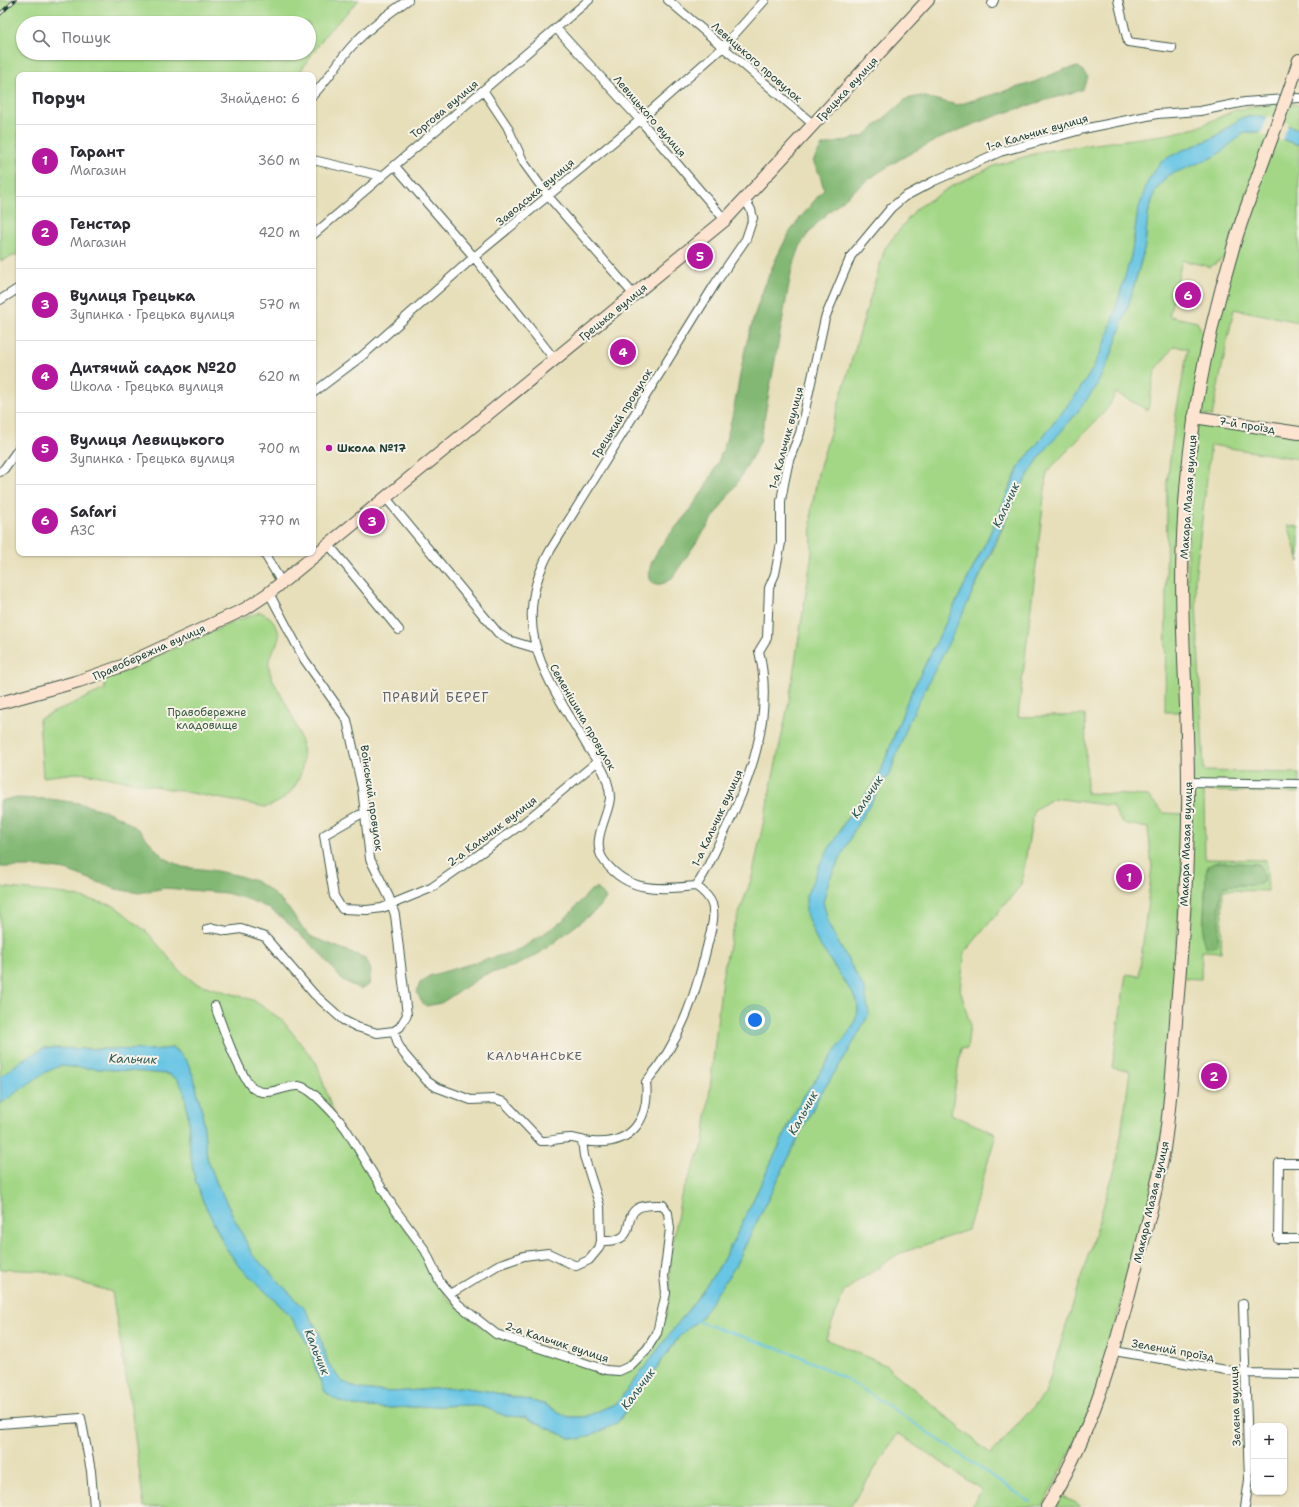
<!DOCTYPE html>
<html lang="uk">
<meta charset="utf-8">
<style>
:root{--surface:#fff;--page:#f7f7f7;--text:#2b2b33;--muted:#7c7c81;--line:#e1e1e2;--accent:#b5179e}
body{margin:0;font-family:"Shantell Sans",sans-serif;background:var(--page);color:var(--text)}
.controls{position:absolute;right:12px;bottom:12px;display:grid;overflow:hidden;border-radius:8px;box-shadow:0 1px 3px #0004}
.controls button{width:36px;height:36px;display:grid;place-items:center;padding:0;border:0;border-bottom:1px solid var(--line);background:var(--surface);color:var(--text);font:20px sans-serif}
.you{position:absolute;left:755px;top:1020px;width:14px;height:14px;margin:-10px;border:3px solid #fff;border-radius:50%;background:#1a73e8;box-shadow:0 0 0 6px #1a73e833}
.badge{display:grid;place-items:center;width:26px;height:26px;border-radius:50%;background:var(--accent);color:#fff;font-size:13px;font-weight:700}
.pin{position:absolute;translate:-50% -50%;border:2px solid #fff;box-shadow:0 1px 4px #0006}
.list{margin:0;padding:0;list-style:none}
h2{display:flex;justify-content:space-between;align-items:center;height:52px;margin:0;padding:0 16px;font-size:17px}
h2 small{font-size:13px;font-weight:400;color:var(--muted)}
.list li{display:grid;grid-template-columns:26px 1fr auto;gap:12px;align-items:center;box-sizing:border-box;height:72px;padding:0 16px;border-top:1px solid var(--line)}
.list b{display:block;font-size:15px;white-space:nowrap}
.list p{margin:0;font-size:13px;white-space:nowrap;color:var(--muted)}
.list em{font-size:13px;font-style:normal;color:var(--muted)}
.icon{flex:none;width:22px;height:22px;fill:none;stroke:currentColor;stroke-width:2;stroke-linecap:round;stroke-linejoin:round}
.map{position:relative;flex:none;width:1299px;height:1507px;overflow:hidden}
.search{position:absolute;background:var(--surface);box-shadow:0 1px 3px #0004;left:16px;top:16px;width:300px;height:44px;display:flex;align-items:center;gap:10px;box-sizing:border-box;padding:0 14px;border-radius:22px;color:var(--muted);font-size:15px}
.panel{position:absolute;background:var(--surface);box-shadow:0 1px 3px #0004;left:16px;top:72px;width:300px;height:484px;border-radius:8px}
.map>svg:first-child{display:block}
.green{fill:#a3d786;stroke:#618a5d;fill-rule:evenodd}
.forest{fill:#82b873;stroke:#507a54}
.water{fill:#67c5e5;stroke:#43818c}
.pier{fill:#e7dfba}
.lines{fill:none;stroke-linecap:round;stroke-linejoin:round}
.stream{stroke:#67c5e5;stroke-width:2}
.street-casing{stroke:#3d5548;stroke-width:10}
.secondary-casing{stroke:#3d5548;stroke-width:14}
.street{stroke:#fff;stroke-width:8}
.secondary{stroke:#fde4d1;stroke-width:12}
.rail-casing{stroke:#1f3d34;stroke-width:3.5}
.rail{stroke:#f7f3e8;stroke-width:2;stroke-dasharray:6;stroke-linecap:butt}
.secondary-bridge-casing{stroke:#3d5548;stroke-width:14;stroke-linecap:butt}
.secondary-bridge{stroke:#fde4d1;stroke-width:12}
.poi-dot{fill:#b5179e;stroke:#f7f3e8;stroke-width:1.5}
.labels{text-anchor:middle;stroke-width:4;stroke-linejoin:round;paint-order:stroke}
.street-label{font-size:11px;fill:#1f3d34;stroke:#f7f3e8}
.poi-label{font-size:11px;font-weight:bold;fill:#1f3d34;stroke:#f7f3e8;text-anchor:start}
.park-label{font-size:11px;fill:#395c44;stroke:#f7f3e8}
.water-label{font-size:12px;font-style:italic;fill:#2d5857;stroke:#f7f3e8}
.neighbourhood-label{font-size:12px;letter-spacing:1px;fill:#5f6368;stroke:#f7f3e8}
.quarter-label{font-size:13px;letter-spacing:1px;fill:#5f6368;stroke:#f7f3e8}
</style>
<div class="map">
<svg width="1299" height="1507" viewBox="0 0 1299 1507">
<rect width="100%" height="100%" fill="#f7f3e8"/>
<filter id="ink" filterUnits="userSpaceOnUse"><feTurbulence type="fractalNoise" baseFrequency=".025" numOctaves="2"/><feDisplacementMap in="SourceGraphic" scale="8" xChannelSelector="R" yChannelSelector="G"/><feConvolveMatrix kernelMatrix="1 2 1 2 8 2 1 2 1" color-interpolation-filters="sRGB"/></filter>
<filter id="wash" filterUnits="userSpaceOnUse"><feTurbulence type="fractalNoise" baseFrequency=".012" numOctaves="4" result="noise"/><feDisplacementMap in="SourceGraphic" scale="16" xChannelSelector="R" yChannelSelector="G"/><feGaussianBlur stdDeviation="0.9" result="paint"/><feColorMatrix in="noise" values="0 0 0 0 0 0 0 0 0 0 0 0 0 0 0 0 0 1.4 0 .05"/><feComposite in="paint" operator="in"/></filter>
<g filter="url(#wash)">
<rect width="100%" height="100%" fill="#e7dfba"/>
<path class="green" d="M0,0H359L326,34L298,75H19V254L0,261ZM23,23H309V53H23Z
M1282,102L1275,121L1226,128L1213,138L1181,151L1138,211L1131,256L1117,308L1106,341L1091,372L1078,392L1019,467L987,540L908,699L881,771L872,787L849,815L819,866L817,941L857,1000L858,1011L854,1025L801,1100L735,1238L718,1269L695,1301L617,1403L585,1417H568L544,1404L487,1391L460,1387L392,1392L359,1389L341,1381L328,1363L319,1332L304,1308L252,1254L217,1184L207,1158L202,1111L194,1078L187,1061L174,1048L153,1050L44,1048L22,1060L0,1077V887L66,894L115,906L149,934L179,970L195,983L253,1000L282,1020L317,1064L336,1121L395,1215L418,1246L446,1297L484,1329L616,1374L660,1335L666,1315L669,1297L670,1258L681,1196L704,1143L722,978L731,936L752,877L789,701L812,553L811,512L818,473L885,248L916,209L952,186L994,166L1044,151L1169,134L1196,128L1235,110Z
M1288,103L1299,105V129L1280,123Z
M1245,132H1261L1270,135L1227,256L1210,267L1182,260L1169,316L1197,322L1206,339L1192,416L1184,712H1165L1167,482L1176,414L1188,349L1174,346L1155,371L1148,410L1116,393L1108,408L1047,472L1018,717L1085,715L1087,793L1148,796L1164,813L1185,814L1167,1100L1153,1187L1093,1405L1043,1507H971L982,1490L898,1433L850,1507H144L131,1407L112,1292L43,1271L0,1269V1104L44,1072L60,1066L168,1074L178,1080L184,1091L188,1115L190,1154L195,1179L202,1199L226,1248L239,1266L289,1314L309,1346L318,1376L353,1406L386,1408L467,1405L484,1407L506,1416L524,1417L570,1438L618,1422L678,1338L688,1328L699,1320L734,1268L818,1098L848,1052L865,990L830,928L823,902L829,880L858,823L890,773L909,721L993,550L1018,491L1041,455L1112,353L1138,273L1145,246L1148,214L1155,191L1167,176L1230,143ZM1054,798L1112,806L1122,823L1148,828L1152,866L1139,976L1126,974L1112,1068L1130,1071L1117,1162L1045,1394L991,1454L885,1365L826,1339L844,1291L898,1254L968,1230L996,1134L951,1114L961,1048L967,1049L970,1024L960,989L965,952L1021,885L1034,810Z
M1275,137L1299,145V322L1234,309L1212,416L1198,414L1223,292Z
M1196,421L1299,436V459L1211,445L1195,579L1204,771L1299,773V793L1204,791L1205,859L1266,860L1268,891L1223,890L1221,952L1202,951L1201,979L1182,978L1184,569ZM1219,862L1257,864L1260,865L1264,880C1257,891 1232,880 1220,889L1203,940L1206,872L1208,866Z
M1288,525L1299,527V562L1289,528Z
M260,612C270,616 272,618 277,628C285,644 266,651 269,667C270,677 276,686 281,695C295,720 313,756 296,784C288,797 280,803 266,807L89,774L76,773L43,777L39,719L105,689L104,680L236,621Z
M1057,1495L1077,1503L1081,1507H1049Z"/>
<path class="forest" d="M1079,67L1088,77L1082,90C994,114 907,142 838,204C824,216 808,230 800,247C797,255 794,264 791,273L760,442L739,480L672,578C665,583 661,586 652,583C638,563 681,524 692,507C702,493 711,478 718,462C734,425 737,384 746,345C756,307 770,266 790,232C800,217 813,203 824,189L819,173L813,161L822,146L864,136L906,99L921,96L957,105L1032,83L1065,69Z
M13,798L50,799L78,803L106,811L123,819L139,830L163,857L182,867L211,870L236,875L255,881L270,890L291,911L302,928L312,937L365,958L371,970L369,985L360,989L342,980L318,951L281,917L268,908L250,900L226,893L165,888L139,893L116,889L66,870L44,867H0V801Z
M1219,862L1257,864L1262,869L1264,880C1258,891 1232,880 1221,889L1218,940L1217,945L1209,948L1205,946L1203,940L1206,872C1208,865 1212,863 1219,862Z
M597,888L606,898L599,908L540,953L515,966L484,975L441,1003L426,1006L421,1001L417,992L420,983L429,976L519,950L564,920L591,890Z"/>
<path class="water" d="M1261,116L1299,129V145L1261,132H1245L1216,156L1167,176L1155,191L1148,214L1145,246L1128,307L1112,353L1096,387L1076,414L1041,455L1018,491L958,624L909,721L890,773L858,823L829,880L823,902L830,928L865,990L869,1014L848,1052L818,1098L734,1268L699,1320L688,1328L678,1338L618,1422L606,1429L581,1439L570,1438L524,1417L506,1416L484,1407L467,1405L386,1408L353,1406L336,1400L325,1392L318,1376L309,1346L289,1314L239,1266L226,1248L202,1199L195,1179L190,1154L188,1115L184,1091L178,1080L168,1074L60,1066L44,1073L0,1104V1077L22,1060L44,1048L153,1050L173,1048L187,1061L194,1078L202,1111L207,1158L217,1184L252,1254L304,1308L319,1332L328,1363L341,1381L359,1389L392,1392L460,1387L487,1391L544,1404L568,1417H585L617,1403L695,1301L718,1269L735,1238L801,1100L854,1025L858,1011L857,1000L817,941L806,914V896L819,866L849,815L872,787L881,771L908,699L987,540L1019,467L1078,392L1091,372L1106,341L1131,256L1138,211L1147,183L1161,161L1181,151L1213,138L1243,117Z"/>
<path class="pier" d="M1268,116L1289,123L1282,141L1261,134Z"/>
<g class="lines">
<path class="stream" d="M696,1321L795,1354L844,1378L883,1402L1030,1502"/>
</g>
</g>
<g filter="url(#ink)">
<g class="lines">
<defs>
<path id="street" d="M668,0L814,125
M1118,0L1128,42L1172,48
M992,4L994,0
M556,28L640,120L725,220
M483,90L507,126L524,163L548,196L634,295
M313,95C328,80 337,63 351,47C367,29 388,14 408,0
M313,160L382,176
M394,165L474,257L555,360
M313,235L589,0
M0,300L19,288
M313,393L362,356L474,257L640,120L723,47L765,0
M0,472L4,469L19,448
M386,498L498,633L508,640L535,648
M329,545L399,630
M264,553L282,583
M1188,782L1299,784
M364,814L359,815L324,835L334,896L342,909L367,910L382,908L431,888L522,824L598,761
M696,886C706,873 712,857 719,843C749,784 775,718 759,651L767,638L769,588L775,574L781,543V501L784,484L789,460L800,433L825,318L851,256L891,208L904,197L934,181L1000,152L1088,128L1157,114L1200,111L1245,102L1299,98
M696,886C661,889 630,894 605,862C589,842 608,819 610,798C610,791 608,784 606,778C602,765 592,755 586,744C546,676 507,627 551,549L715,284L746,239L753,218L751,210L745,199
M207,929L213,928L227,931L241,929L265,937L314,994L343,1020L357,1027L377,1033L394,1031L400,1027L407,1015L395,915L389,897L370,859L362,788L347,720L304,659L269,593
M215,1006C220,1021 242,1082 254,1089C269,1098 283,1085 299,1086C312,1088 338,1118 346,1129L394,1208L425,1250L440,1282L458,1304L496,1334L606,1370L619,1371L630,1366L647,1349L657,1333L666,1293L664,1276L670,1229L668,1213L663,1205C655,1205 645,1204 638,1208C620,1219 641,1242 601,1241
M394,1031L398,1044L404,1054L427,1081L436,1087L471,1100L494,1099L504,1102L541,1141C551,1142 561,1137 572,1138C579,1139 586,1142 593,1142C632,1145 650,1119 646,1082C680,1043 695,996 707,947C710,933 716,918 712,904C709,896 703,891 696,886
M1299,1163H1279L1278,1239H1299
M450,1294L498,1265L524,1256L548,1253L576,1266L589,1260L599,1248L601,1241L600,1206L584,1156L582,1140
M1243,1304L1249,1480L1245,1507
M1114,1351L1244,1373L1299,1374
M0,1424L81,1418L91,1471L94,1507"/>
<path id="secondary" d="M1290,88L1299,60
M1194,417L1299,433
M0,703L79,681L122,666L245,609L269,593L725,220L928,0
M1047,1507C1088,1440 1111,1365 1130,1290C1142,1243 1156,1197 1164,1149C1171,1102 1174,1054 1177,1006C1183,933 1189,859 1188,786C1188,697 1178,607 1184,518C1189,429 1206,340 1231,255C1239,226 1250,198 1260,170"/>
</defs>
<use href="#street" class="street-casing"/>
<use href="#secondary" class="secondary-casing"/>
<use href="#street" class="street"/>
<use href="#secondary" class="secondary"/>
<defs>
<path id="rail" d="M0,14L15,0"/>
</defs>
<use href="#rail" class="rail-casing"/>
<use href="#rail" class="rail"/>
<defs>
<path id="secondary-bridge" d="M1260,170L1290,88"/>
</defs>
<use href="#secondary-bridge" class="secondary-bridge-casing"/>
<use href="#secondary-bridge" class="secondary-bridge"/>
</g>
</g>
<circle class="poi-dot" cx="329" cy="448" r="4"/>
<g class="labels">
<g class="street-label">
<text transform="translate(757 62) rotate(41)" y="4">Левицького провулок</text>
<text transform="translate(847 89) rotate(-47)" y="4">Грецька вулиця</text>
<text transform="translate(444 109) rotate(-40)" y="4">Торгова вулиця</text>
<text transform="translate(650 116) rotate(49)" y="4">Левицького вулиця</text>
<text transform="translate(1037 132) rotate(-16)" y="4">1-а Кальчик вулиця</text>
<text transform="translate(535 192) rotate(-40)" y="4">Заводська вулиця</text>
<text transform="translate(613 312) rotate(-39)" y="4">Грецька вулиця</text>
<text transform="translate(622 413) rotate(-58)" y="4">Грецький провулок</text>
<text transform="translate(1247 425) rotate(9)" y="4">7-й проїзд</text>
<text transform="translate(786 438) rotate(-75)" y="4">1-а Кальчик вулиця</text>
<text transform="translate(1188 497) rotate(-86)" y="4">Макара Мазая вулиця</text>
<text transform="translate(149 652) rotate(-24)" y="4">Правобережна вулиця</text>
<text transform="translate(583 717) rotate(60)" y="4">Семенішина провулок</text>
<text transform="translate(372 798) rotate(82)" y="4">Воїнський провулок</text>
<text transform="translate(717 818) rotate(-65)" y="4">1-а Кальчик вулиця</text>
<text transform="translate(492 831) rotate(-37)" y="4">2-а Кальчик вулиця</text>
<text transform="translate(1186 844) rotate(-88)" y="4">Макара Мазая вулиця</text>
<text transform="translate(1151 1202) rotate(-77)" y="4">Макара Мазая вулиця</text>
<text transform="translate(557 1342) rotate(18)" y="4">2-а Кальчик вулиця</text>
<text transform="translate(1173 1350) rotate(10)" y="4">Зелений проїзд</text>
<text transform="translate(1235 1406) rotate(-92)" y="4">Зелена вулиця</text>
</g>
<g class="poi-label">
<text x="337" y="452">Школа №17</text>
</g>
<g class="park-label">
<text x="207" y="716">Правобережне<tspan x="207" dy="13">кладовище</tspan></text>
</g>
<g class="water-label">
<text transform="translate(1006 505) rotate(-65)" y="4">Кальчик</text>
<text transform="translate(867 797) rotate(-57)" y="4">Кальчик</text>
<text transform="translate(133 1059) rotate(2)" y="4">Кальчик</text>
<text transform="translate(803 1113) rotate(-61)" y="4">Кальчик</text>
<text transform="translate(317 1352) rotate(68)" y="4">Кальчик</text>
<text transform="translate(638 1389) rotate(-53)" y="4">Кальчик</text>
</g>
<g class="neighbourhood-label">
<text x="535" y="1060">КАЛЬЧАНСЬКЕ</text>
</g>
<g class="quarter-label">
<text x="436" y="702">ПРАВИЙ БЕРЕГ</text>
</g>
</g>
</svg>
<div class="controls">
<button>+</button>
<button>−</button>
</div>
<div class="you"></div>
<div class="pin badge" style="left:1129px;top:877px">1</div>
<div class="pin badge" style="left:1214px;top:1076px">2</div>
<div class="pin badge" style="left:372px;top:521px">3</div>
<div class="pin badge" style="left:623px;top:352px">4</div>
<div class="pin badge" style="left:700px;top:256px">5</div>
<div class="pin badge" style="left:1188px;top:295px">6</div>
<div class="search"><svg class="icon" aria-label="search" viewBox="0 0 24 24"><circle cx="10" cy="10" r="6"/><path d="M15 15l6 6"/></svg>Пошук</div>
<section class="panel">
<h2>Поруч<small>Знайдено: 6</small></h2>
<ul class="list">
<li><span class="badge">1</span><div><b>Гарант</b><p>Магазин</p></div><em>360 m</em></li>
<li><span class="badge">2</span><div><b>Генстар</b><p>Магазин</p></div><em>420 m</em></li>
<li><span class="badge">3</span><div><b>Вулиця Грецька</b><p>Зупинка · Грецька вулиця</p></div><em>570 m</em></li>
<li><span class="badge">4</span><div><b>Дитячий садок №20</b><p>Школа · Грецька вулиця</p></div><em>620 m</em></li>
<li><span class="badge">5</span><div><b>Вулиця Левицького</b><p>Зупинка · Грецька вулиця</p></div><em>700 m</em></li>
<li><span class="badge">6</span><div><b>Safari</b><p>АЗС</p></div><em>770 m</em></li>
</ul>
</section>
</div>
